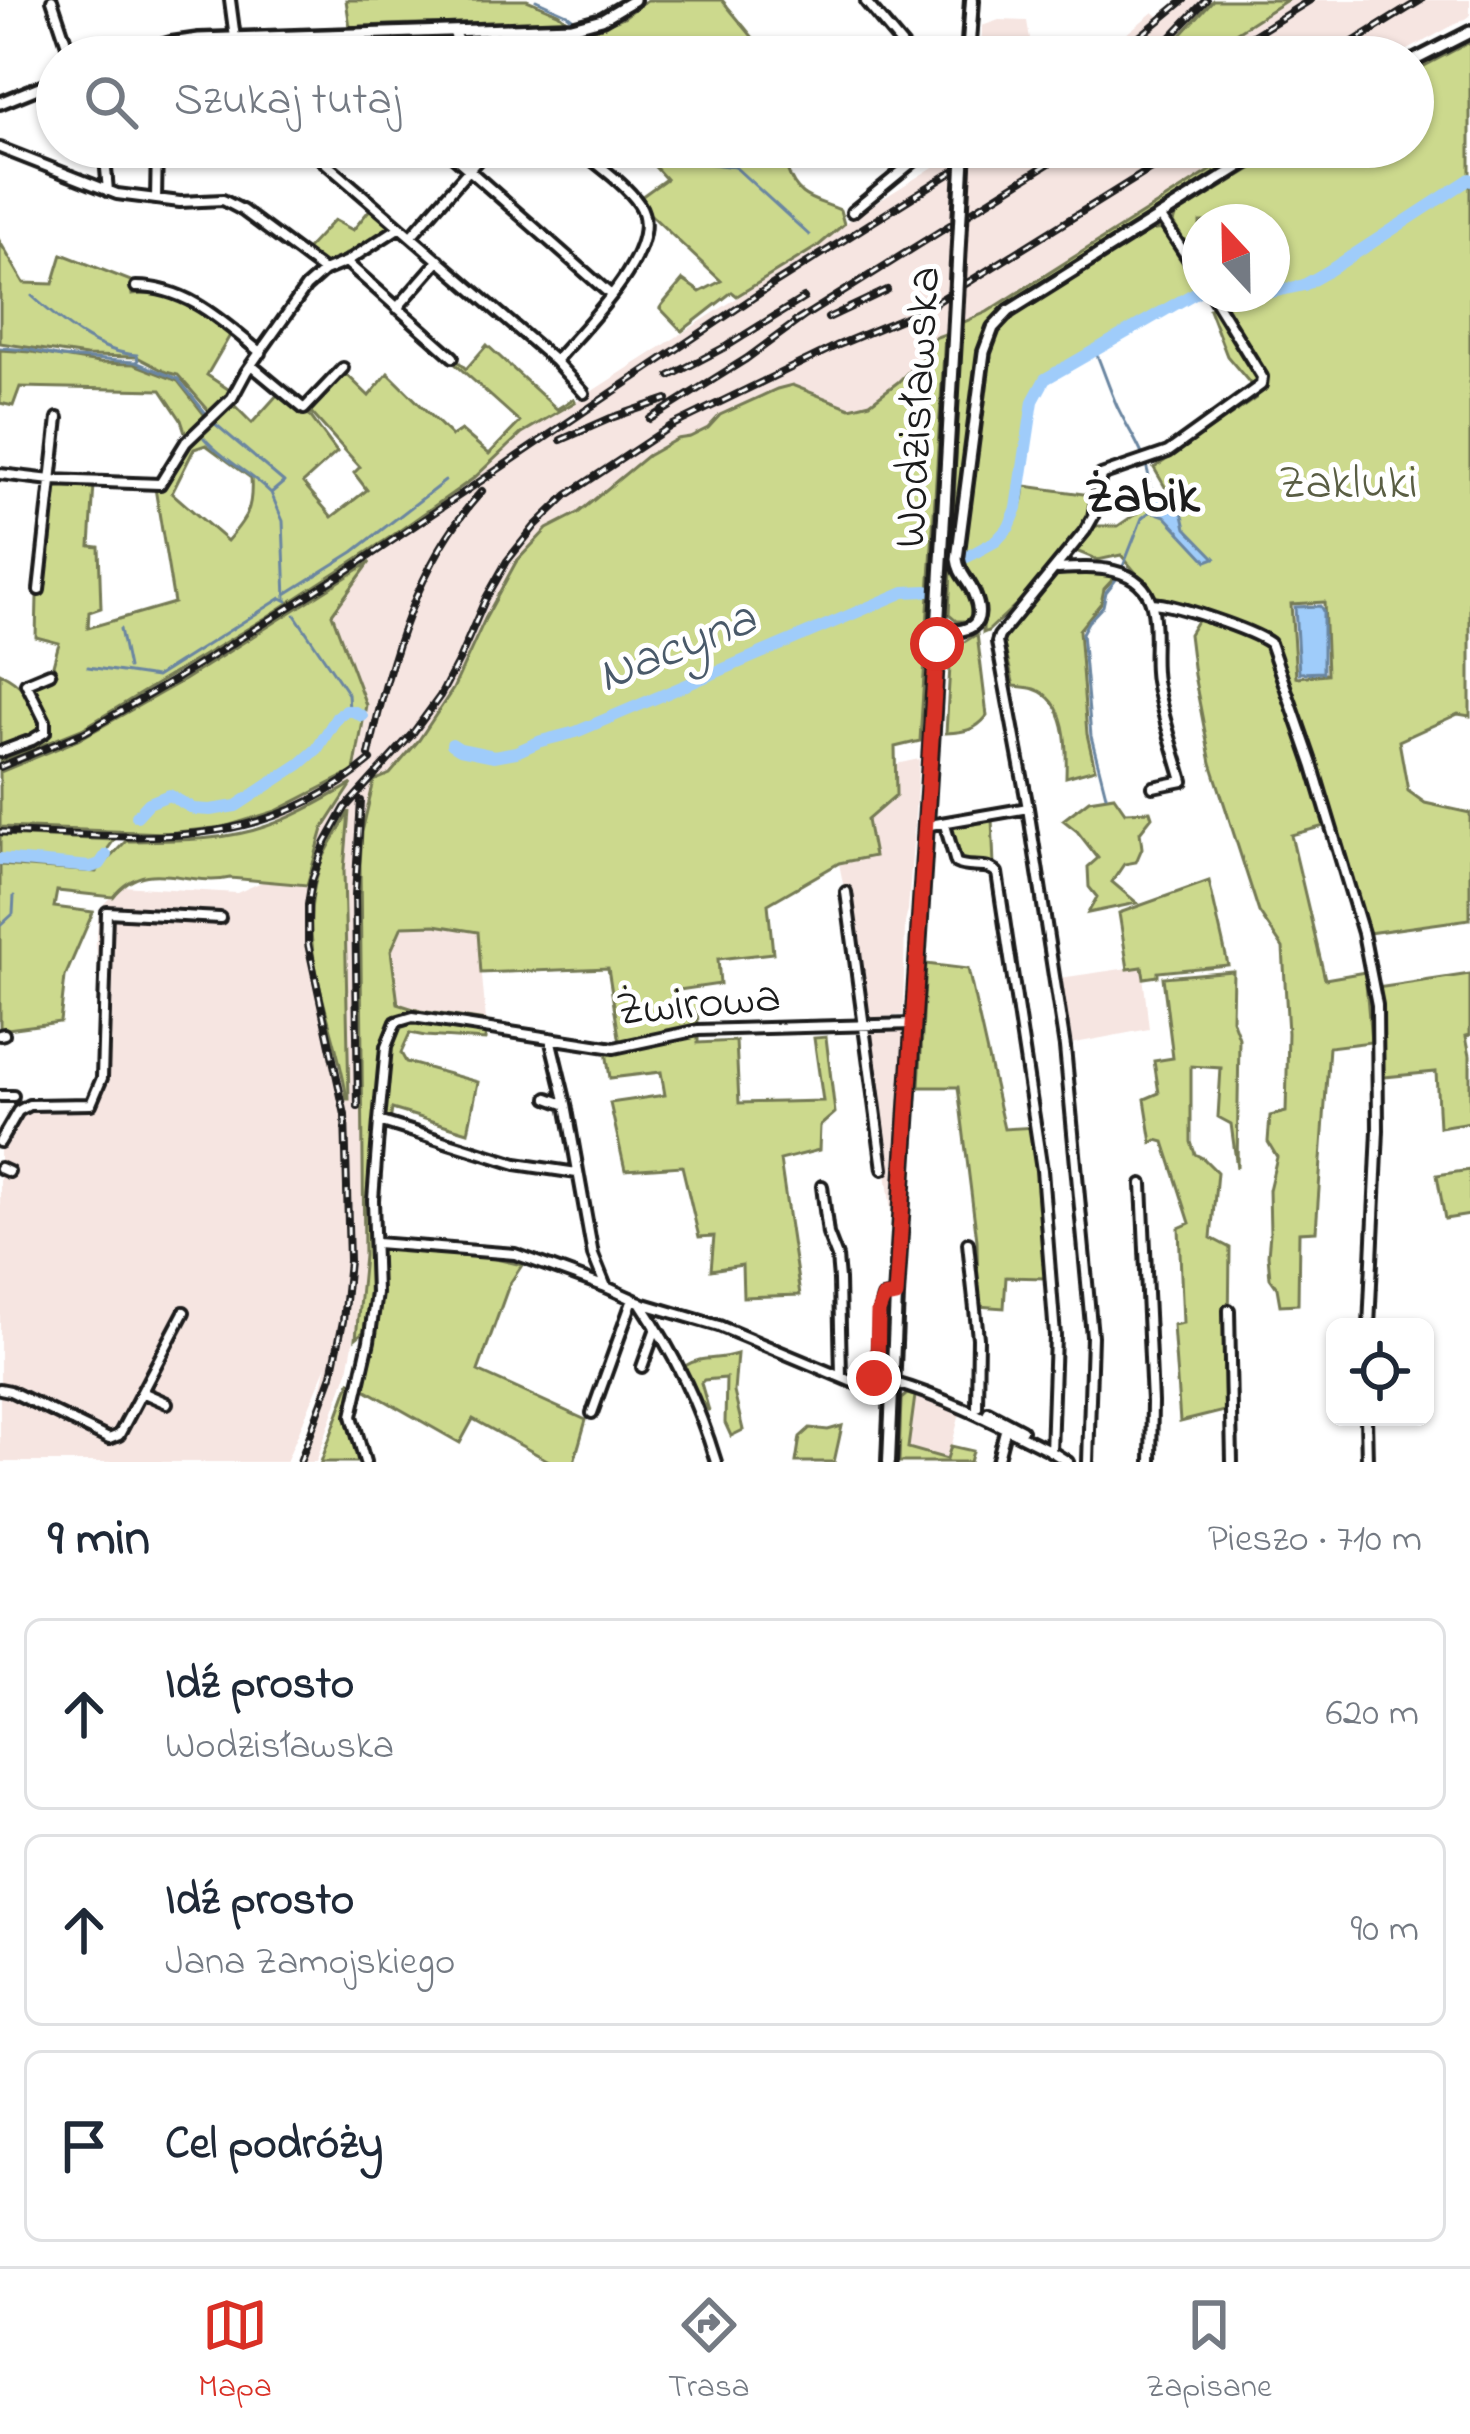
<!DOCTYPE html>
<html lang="pl">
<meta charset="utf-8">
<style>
:root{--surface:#fff;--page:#f2f2f3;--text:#1f2937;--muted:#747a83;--line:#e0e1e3;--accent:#d93025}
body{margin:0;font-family:"Indie Flower",sans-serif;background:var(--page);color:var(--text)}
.controls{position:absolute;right:36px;bottom:36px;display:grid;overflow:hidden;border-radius:18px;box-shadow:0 3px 9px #0004}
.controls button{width:108px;height:108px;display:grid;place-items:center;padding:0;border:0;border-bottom:3px solid var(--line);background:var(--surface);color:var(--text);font:60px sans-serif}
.compass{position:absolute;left:1182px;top:204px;width:108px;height:108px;border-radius:50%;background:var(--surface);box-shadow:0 3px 9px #0004;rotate:338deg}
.stop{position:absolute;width:36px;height:36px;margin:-27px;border:9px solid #d93025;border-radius:50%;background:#fff}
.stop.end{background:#d93025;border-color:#fff;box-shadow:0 3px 12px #0008}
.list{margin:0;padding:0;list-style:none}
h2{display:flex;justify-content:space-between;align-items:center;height:156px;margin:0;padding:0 48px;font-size:51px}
h2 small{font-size:39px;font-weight:400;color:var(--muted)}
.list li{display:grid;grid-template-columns:78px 1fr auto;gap:36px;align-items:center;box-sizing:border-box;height:192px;margin:0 24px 24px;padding:0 24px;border:3px solid var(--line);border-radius:18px}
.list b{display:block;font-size:45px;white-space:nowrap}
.list p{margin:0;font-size:39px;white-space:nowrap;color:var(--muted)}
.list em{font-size:39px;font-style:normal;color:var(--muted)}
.icon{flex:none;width:66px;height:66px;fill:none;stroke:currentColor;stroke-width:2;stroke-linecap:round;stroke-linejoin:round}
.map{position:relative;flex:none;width:1470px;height:1462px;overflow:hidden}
.search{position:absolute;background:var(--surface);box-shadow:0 3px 9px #0004;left:36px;right:36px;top:36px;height:132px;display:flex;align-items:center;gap:30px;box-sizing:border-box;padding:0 42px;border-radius:66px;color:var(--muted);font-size:45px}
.sheet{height:804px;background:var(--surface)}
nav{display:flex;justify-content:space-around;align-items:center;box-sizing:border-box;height:168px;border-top:3px solid var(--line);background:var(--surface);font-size:33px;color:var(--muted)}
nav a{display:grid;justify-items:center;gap:6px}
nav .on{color:var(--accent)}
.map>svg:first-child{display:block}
.built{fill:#f6e5e1;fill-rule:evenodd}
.green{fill:#ccd98d;stroke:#747a54;stroke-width:3;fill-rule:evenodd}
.water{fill:#9fccfa;stroke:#6b86a1;stroke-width:3}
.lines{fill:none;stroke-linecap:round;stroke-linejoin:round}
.stream{stroke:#6b86a1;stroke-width:3}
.river{stroke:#9fccfa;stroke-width:12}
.minor-casing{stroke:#1c1c1c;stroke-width:16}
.tertiary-casing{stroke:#1c1c1c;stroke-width:18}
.primary-casing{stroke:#1c1c1c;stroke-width:20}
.minor{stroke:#fff;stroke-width:8}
.tertiary{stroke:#fff;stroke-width:9}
.primary{stroke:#fff;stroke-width:10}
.rail-casing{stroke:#1c1c1c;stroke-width:8}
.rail{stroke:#fff;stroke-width:3;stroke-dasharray:9;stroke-linecap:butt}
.primary-bridge-casing{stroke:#1c1c1c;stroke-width:20;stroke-linecap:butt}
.primary-bridge{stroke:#fff;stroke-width:10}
.route{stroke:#d93025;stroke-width:15}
.labels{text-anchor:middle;stroke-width:10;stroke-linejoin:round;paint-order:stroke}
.street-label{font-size:48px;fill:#1c1c1c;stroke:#fff}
.park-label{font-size:48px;fill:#5a5e44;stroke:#fff}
.neighbourhood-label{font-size:51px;font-weight:bold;fill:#1c1c1c;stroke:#fff}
.water-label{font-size:51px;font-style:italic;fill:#4a5a6a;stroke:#fff}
</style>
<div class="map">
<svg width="1470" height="1462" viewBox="0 0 1470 1462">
<rect width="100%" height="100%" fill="#fff"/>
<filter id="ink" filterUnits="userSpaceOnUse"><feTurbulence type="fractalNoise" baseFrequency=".00833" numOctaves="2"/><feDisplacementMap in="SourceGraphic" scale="24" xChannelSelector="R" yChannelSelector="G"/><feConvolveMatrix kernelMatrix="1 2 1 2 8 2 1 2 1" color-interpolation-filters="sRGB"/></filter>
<g filter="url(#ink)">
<path class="built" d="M1178,0H1213L1161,57H1098L1153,12L1158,16Z
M1287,0H1470V16L1395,57H1198Z
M999,20L1027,21L1033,57H981L982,26Z
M965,147H1248L987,312L934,338L925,355L898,382L870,403L850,408L792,385L777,389L720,415L708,428L690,437L677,439L647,456L578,513L547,529L516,562L485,619L453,689L419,740L390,774L374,781L372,763V786L362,833L360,865L364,1209L362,1295L348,1371L316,1462H296L318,1403L327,1365L286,1462H0V1146L23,1108L90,1106L97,1101L106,1081L107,1056L96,944L99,909L121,886L237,893L264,881L308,885L323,829L346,797L350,787L297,814L278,820L276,811L328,786L355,769L366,705L332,614L369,562L362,554L474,478L522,433L555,415L818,246L849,220ZM348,815L344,870L349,1098L347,1099L318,980L311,924L319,868L326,851L335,841Z
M919,759L908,910L905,923L903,1015L869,1019L839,863L874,856L867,820L896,795V764Z
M435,925L478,932L486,1020L420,1011L398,1004L391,951L402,926Z
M1142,966L1149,1029L1070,1044L1060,978Z
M902,1028L906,1030L893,1227L868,1031Z
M915,1396L961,1410L948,1459L908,1448Z"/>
<path class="green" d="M346,0H527L558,13L569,22C496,24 423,22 350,27Z
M647,0H722L769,57H553L530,38L581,34L624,17Z
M1213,0H1287L1198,57H1161Z
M1470,42V716L1458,714L1399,741L1408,791L1425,803L1470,813V919L1368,933L1335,823L1291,835L1325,979L1365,972L1371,1042L1329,1047L1316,1231L1299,1232L1298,1304L1280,1305L1277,1288L1270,1278L1268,1255L1270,1233L1269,1190L1277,1157L1268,1142L1270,1116L1286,1112L1288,1033L1283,948L1259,912L1211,763L1194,675L1189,634L1198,619V612L1158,599L1121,555L1098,560L1076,551L1095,526H1118L1168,492L1154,468L1256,398L1249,382L1227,356L1209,309L1226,297L1225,294H1272V222H1200V265L1173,223L1175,216L1287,147H1413V72ZM1324,602L1327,674L1296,677L1291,604Z
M637,147H820L787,169C798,200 812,198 840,210L844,224L818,246L737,296L732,292L682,331L660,308L662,305L683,280L700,292L721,281L650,214L641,197L666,179Z
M1248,147H1264L991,326L983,340L953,569L970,593L972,615L966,621H956L949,615L962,323L987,312Z
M371,208L395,227L359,252L327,268L305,251L334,220L353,230Z
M1164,229L1200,286L1165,307L1168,311L1045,381L1038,393L1017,514L994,540L964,556L986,373L991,345L999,326L1020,309L1147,231Z
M0,242L24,283L53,284L62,254L131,281L132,295C181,290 194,305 232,332L207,375L231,391L210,412L178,375L166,372L137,357L86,356L0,343Z
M945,334L920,741L895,747L896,795L867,820L874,856L839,863L768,904L773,953L718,959L720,984L672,991L674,1003L697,1002L698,1025L620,1043L608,968L481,973L478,932L435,925L402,926L391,951L398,1004L420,1011L486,1021L485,1040L425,1036L410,1033L401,1053L406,1062L478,1082L468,1132L392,1109L390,1122H376L369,1195L372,1247L367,1329L356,1338L364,1256L360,865L362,832L374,781L390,774L419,740L453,689L485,619L516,562L547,529L578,513L647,456L677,439L690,437L708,428L720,415L777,389L792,385L850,408L870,403L898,382L924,356L934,338Z
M487,345L557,409L573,399L575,402L522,433L474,478L392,536L267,617L82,729L0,762V754L43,739L50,728L31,686L57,673L53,665L59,643L36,637L37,597L44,584L54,484L94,485L90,546L99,547L101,608L89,612L88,628L174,603L155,488L163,485L191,442L232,403L252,423L279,393L308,413L337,452L303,483L332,517L367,490L354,473L360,467L309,410L343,371L369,396L388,373L452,436L461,430L489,454L520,422L454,363L457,360L466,369ZM206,445L251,478C253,509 247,518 227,541L172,493L194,449Z
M0,350L32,352L99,363L134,364L178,381L207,418L188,437L186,435L181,420L161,390L20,387L13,406L0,403Z
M1025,486L1091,495L1090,517L1079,533L1045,577L988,631L983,633C983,619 985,603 978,590C972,580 966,576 963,563C998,542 1021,532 1025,486Z
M370,562L332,614L366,705L354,771L276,811L224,827L167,833L0,827V772L78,740L184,680Z
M1076,572L1115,577L1104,589L1101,603L1079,630L1087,734L1095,769L1066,777C1067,748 1068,700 1034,689C1028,687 1021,687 1014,686L1003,640L1055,574Z
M977,634L987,716C975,731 964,732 946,733L951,650Z
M0,673C28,686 31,702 43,728L38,735L0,748Z
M352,784L323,829L307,885L230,878C187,888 147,854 113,897L57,891L54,907L93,912L65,977L60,1022L0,1030V865L96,872L126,841C173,840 222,842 267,826C297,816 325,799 352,784Z
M1114,796L1125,812L1150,811L1152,817L1140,832L1142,848L1136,862L1124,864L1112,882L1137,903L1088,913L1097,897L1089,887L1088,867L1098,858L1077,831L1063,820L1089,800Z
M349,811L344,870L349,1099H347C336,1023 293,947 319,869C325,848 340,831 349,811Z
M992,819L994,865L961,864L956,860L948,827Z
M0,835L114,840L99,861L90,864L0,857Z
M1209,881L1228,965L1158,972V976L1144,978L1142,967L1128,969L1119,913Z
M926,964L968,969L1004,1129L1035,1127L1045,1278L1006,1277L1004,1308L978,1306L977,1240L958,1087H919Z
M1233,971L1232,1019L1239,1038L1237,1168L1231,1124L1218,1117L1221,1068L1191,1066V1142L1195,1154L1204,1159L1217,1172L1211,1238L1230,1248L1228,1410L1180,1422L1173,1325L1183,1323L1179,1228L1190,1223L1164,1142L1157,1140L1152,1143L1145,1099L1159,1093L1154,1061L1173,1058L1163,977Z
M1470,974V1035L1466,1036L1470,1055V1122L1439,1127L1436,1072L1384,1077L1377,988Z
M698,1033V1043L736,1041L739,1103L823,1101L814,1038L826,1037L835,1113L820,1126L819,1150L780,1160L800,1295L743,1297L742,1265L711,1270L714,1236L699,1237L682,1166L625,1170L610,1103L665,1095L661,1072L610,1078L606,1051H618Z
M1470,1170V1215L1445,1219L1437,1175Z
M379,1248L487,1257L522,1265L509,1285L478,1371L586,1420L574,1462H551L473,1419L460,1443L363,1388C375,1339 379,1298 379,1248Z
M737,1354L734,1392L743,1430L731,1436L725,1423L726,1378L704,1380L701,1383L709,1411L695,1394L685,1366C703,1355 716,1361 737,1354Z
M350,1382L355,1384L348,1425L363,1462H321Z
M907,1394L915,1396L908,1448L947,1459L951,1446L973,1451L970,1462H899L901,1399Z
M842,1426L834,1462H796L800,1437L810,1428L828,1430Z"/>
<path class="water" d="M1150,488L1157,494L1173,497L1181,507L1186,528L1215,558L1207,561L1165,516L1151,511Z
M1320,606L1323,611V672L1299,673L1295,607Z"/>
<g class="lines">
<path class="stream" d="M536,0L567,14L572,18
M574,39L597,57
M688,147L705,163L735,167L809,235
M32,296C61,322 96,352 137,355L138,362
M0,348L31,350L61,357L135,362L178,379L208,416
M1095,350C1103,369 1109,388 1117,406C1130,434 1149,456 1150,488
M213,422L284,482L271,493L283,521L286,599
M204,438C224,461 250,472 271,493
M1122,569L1142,518L1151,511
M286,594L353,552L445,481
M295,615L348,694L349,710
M120,629L128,668
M88,667L156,677L281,598L287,601
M1106,795L1091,736L1082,633L1088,622L1103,606L1106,592L1118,577
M0,926L13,914L14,896"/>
<path class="river" d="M1272,292L1304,285L1327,272L1470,179
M967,557L996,541L1009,527L1017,508L1033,401L1045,379L1200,290
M452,744L460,749L494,756L516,752L541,741L576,732L904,592L927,591
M137,816L149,803L169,795L194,809L210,810L236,806L300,764L317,749L337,717L346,711H353L362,716
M0,859L91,867L100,864L106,855"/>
<defs>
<path id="minor" d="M52,0L71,57
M230,0L235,38
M866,2L912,57
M453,32L461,45L474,57
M323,36L341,57
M189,40L192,47L202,57
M104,147L108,191
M307,147L555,361L584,393
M443,147L611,295
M0,148L117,194L180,202L223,200L242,210L324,271
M156,199L157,147
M852,212L931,147
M1160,216L1200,277
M411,236L489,147
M346,262L453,357
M136,287C188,287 223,322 261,353
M397,308L439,260
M555,361C581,330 668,248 639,204C626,184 595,163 576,147
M251,365L304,409L343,368
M0,474L51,480L160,484L186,442L232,398L246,372L306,287L324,271L346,262L400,227
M1058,569C1092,567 1142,564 1152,606C1158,631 1152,657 1156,681C1162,715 1174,749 1183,781L1153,787
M39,590L58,418
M1152,603C1175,604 1252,630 1270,643L1313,767L1363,933L1377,1005L1378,1130L1369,1327
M0,752L32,740L45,732V721L26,683L50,673
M945,825L956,863C969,870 987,862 997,873L1042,1170L1055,1336L1051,1452
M924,826L1028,808
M846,892L883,1169
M0,1035L4,1034
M550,1038L566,1104L593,1255L606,1287L644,1304L719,1326L855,1383L869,1382C885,1360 874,1325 883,1298L896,1296
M0,1096H13
M548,1098L564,1104
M379,1121L516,1164L577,1173
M0,1142L18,1111L29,1105L91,1104L102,1078L107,912L220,918
M0,1168L9,1172
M1142,1184L1152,1402L1151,1462
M822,1186L828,1234L837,1257L839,1280L841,1376
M376,1243L515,1254L606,1287
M968,1243L978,1338L977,1407
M640,1302C675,1355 698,1402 716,1462
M1229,1310L1232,1462
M642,1367L656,1328
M892,1382C948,1398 997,1424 1049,1450
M0,1389L10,1391L109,1439L119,1435L184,1312
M142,1392L167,1403
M988,1412L1022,1430
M592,1413L633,1299
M1366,1417L1367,1462
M1049,1450L1068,1462
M365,1462L352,1416L369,1341L376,1293L373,1200L379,1121L386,1047L396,1022L413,1017L614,1048L698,1030L913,1024
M997,1462L1006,1427
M1088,1462L1092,1336L1065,1047L1028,808L997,642L999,636L1085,531L1093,517L1101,475L1168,452L1261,385L1262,377L1211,294"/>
<path id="tertiary" d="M123,57L171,43L199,39L572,27L602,19L634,0
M1413,61L1470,32
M0,103L57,80
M938,632C964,632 989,630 974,594C969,580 959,575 957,559L984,352L993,328L1009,311L1271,147"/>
<path id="primary" d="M968,57L972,0
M889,1462L896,1296L932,729L954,339"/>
</defs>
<use href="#minor" class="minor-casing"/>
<use href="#tertiary" class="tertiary-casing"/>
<use href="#primary" class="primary-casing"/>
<use href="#minor" class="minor"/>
<use href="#tertiary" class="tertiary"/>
<use href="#primary" class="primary"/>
<defs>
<path id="rail" d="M1115,57L1184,0
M1152,57L1206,0
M1219,57L1310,0
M1329,57L1421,0
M828,318L887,290
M795,322L1075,147
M670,376L727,346L804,298
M650,419L746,359L806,315
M561,440L611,418L667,399
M369,755C388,663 418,561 482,491
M0,767L85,732L174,680L344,573L769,287L992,147
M0,832C137,836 258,856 371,760
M358,1107L355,895L361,801
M300,1462L332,1375L343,1321L349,1261L345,1115L308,944V905L312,880L325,844L345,808L413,733L440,696L459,660L485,600L507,561L535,526L567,495L671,426L836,346L927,308L1186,147"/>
</defs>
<use href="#rail" class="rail-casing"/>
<use href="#rail" class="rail"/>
<defs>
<path id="primary-bridge" d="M954,339L964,147"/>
</defs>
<use href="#primary-bridge" class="primary-bridge-casing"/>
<use href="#primary-bridge" class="primary-bridge"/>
</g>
</g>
<g class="lines" filter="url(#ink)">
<path class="route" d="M874,1378L877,1370L878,1312L883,1298L896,1296L937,644"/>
</g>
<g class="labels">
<g class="street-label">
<text transform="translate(914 407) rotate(-87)" y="17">Wodzisławska</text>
<text transform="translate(698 1000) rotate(-5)" y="17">Żwirowa</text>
</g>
<g class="park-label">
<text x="1348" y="497">Zakluki</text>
</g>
<g class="neighbourhood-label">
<text x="1142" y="511">Żabik</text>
</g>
<g class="water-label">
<text transform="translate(675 644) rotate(-22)" y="18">Nacyna</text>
</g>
</g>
</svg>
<div class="controls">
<button><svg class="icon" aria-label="locate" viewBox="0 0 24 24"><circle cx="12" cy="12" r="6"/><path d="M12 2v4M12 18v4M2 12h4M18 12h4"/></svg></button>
</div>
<svg class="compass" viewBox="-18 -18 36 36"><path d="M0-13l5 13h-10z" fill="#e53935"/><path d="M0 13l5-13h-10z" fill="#747a83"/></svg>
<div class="stop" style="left:937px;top:644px"></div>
<div class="stop end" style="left:874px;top:1378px"></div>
<div class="search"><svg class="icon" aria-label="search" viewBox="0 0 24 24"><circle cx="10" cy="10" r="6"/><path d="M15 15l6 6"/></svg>Szukaj tutaj</div>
</div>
<section class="sheet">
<h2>9 min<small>Pieszo · 710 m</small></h2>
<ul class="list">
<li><svg class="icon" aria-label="ahead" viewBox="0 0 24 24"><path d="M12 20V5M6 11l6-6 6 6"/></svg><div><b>Idź prosto</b><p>Wodzisławska</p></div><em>620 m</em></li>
<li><svg class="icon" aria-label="ahead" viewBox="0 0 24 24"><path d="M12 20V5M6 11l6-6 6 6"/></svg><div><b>Idź prosto</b><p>Jana Zamojskiego</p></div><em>90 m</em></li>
<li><svg class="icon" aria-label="arrive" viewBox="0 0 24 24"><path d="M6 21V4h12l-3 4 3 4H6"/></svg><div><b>Cel podróży</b></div></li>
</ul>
</section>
<nav>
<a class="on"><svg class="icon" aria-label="map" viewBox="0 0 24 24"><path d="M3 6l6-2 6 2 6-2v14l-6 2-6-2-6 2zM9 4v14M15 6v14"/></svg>Mapa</a>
<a><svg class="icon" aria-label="directions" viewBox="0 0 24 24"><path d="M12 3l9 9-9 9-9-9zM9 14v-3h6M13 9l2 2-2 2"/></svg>Trasa</a>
<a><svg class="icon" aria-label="saved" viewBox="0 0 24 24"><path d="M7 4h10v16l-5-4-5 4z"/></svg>Zapisane</a>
</nav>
